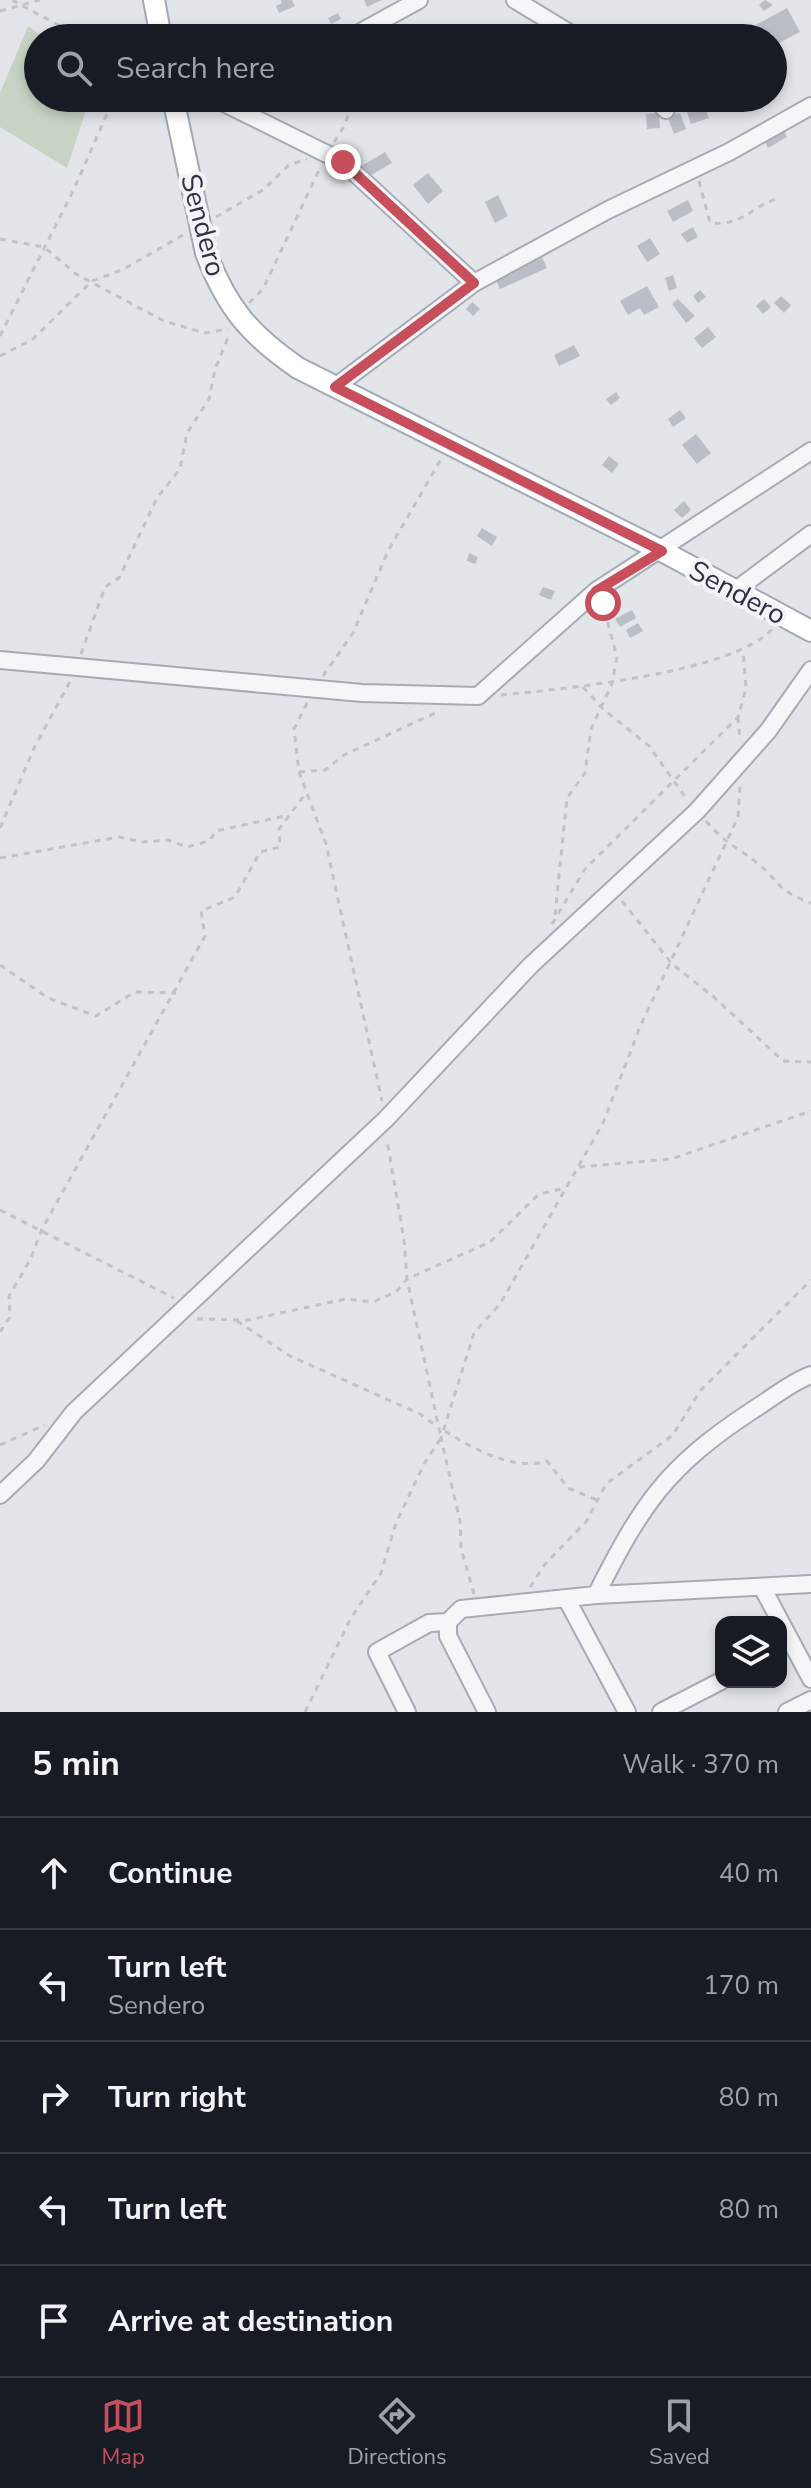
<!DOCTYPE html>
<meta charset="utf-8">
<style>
:root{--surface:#171b24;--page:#242831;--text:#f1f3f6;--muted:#9ea1a6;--line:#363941;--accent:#c74f5c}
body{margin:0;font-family:"Nunito Sans",sans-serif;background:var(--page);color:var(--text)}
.controls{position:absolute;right:24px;bottom:24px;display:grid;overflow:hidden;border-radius:16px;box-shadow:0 4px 12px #0003}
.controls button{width:72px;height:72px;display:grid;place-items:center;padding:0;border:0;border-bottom:2px solid var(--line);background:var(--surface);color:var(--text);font:40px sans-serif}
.stop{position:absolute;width:24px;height:24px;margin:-18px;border:6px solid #c74f5c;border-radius:50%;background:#fff}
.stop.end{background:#c74f5c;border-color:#fff;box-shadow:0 2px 8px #0008}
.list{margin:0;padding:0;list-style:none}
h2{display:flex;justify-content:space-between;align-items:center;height:104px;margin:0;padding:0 32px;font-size:34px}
h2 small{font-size:26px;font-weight:400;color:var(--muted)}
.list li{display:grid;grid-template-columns:52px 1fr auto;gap:24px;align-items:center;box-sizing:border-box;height:112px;padding:0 32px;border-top:2px solid var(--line)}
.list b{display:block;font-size:30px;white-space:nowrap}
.list p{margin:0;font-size:26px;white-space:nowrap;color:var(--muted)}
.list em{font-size:26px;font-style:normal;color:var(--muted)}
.icon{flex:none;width:44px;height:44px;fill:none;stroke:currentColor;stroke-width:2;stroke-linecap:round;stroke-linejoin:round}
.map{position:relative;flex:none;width:811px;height:1712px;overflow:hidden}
.search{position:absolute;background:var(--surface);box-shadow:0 4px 12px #0003;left:24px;right:24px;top:24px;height:88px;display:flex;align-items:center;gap:20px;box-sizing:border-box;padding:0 28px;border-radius:44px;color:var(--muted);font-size:30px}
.sheet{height:664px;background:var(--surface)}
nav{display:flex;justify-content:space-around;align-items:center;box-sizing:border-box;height:112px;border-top:2px solid var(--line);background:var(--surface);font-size:22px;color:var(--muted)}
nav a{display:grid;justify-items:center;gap:4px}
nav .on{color:var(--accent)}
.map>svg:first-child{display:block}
.green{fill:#c7d3c4}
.building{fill:#babec6}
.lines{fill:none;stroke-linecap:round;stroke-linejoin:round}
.minor-casing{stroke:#a7acb4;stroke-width:20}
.major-casing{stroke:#a2a9b5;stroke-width:24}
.path{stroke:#c0c3c8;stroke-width:3;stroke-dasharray:6 6;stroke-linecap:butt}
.minor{stroke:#f5f6f8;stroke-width:16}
.major{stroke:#fff;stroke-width:20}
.route{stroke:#c74f5c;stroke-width:10}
.labels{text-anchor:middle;stroke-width:8;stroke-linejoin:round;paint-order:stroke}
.street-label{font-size:28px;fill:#2b3241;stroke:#f2f4f7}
</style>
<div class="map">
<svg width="811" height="1712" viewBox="0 0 811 1712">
<rect width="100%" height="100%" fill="#e2e5ea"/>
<path class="green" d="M28,26L45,38H38V98H90L67,168L0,127V93Z"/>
<path class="building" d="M281,0H292L295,6L279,13L276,6L282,3Z
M364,0H382L367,7Z
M765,0L773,5L764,11L759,5Z
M787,8L800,32L777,44L771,33L760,38L754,26Z
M338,13L341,19L331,24L328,18Z
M306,26L312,38H301L297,31Z
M702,99L709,118L691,124L685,105Z
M659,113L660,128L647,129L646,114Z
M680,113L686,129L674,134L668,118Z
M783,129L787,137L768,148L764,140Z
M385,152L392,163L370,176L363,165Z
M428,173L443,191L428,204L413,185Z
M498,195L508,216L495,223L485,202Z
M688,200L693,211L673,222L667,211Z
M693,227L698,237L687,243L681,234Z
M650,238L660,254L647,262L637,246Z
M540,253L547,268L500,289L493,274Z
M673,275L677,288L669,291L665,278Z
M647,286L659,307L644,315L640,308L628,315L620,301Z
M700,290L706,297L698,303L693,296Z
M781,296L791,305L784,313L774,303Z
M678,299L695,316L686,323L672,304Z
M764,299L771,307L763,314L756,306Z
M472,302L480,309L473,316L466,309Z
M708,327L716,337L702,348L694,338Z
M574,345L580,356L559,366L554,355Z
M616,392L620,398L611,405L606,399Z
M680,410L686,418L673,427L668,419Z
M696,434L711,453L697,464L682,445Z
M609,456L619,464L612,473L602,465Z
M684,501L691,510L682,518L674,510Z
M482,528L497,537L492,546L477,536Z
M469,553L478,557L475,564L467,561Z
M543,587L555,591L551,600L539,595Z
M632,610L636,618L620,627L615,619Z
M638,623L643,631L630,638L626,630Z"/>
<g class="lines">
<defs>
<path id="minor" d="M515,0L578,38
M350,38L419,0
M214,98L343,162L474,283
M655,98L666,110
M335,387L474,283L608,210L729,152L811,106
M736,590L811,534
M0,660L362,693L478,696L596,591L811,451
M0,1495L36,1461L74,1412L386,1119L530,966L697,811L768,731L811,670
M762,1587L811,1679
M596,1595C642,1504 666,1467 753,1410C771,1399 791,1382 811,1375
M566,1598L627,1712
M407,1712L377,1652L429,1623L448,1622
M487,1712L448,1636V1622L461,1609L596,1595L811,1584
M661,1712L721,1681
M787,1712L811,1700"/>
<path id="major" d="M154,0L161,38
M173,98L206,253C227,308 250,335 298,368L662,551L811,631"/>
</defs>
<use href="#minor" class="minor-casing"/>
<use href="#major" class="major-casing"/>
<path class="path" d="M12,0L82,38
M0,11L40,0
M334,142L345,125L353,98
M699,181L710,223C743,226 749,208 776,199
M216,217L263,190L289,165L307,159
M0,239L44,247L76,274L164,321L205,333L228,329
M249,303L263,289L321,166
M0,336L74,189L114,98
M0,356L33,339L92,281L122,270L185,234
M81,654L105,587L119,578L157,498L180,469L187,433L209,399L215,369L230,333
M323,676L353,633L388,551L441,459
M583,687L603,709L649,746L688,801
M501,695C562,689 735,673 773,628
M307,703L294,729L299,772L326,844L382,1101
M738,717L740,741
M299,772L325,770L344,755L440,711
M706,821C725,843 735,846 756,862C781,882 775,890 811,903
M0,828L35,746L71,680
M0,858L119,837L143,842L168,840L187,847L209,841L216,831L289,815
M622,901L672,964L715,998L783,1061L811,1062
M555,915L567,798L585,773L591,729L612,684L617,657L603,605
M552,924L585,869L738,717L746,688L743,650
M0,965L48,998L96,1016L135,992L176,993
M579,1167L671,1159L811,1111
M0,1210L174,1298
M197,1319L248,1320L346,1299L373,1302L396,1292L407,1279L490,1242L539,1194L566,1188
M237,1321L290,1356L420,1414L438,1427
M0,1332L10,1317L9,1296L30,1260L42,1229L205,936L201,911L235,897L260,852L280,847L279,829L306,793
M445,1431C473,1449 514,1471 547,1461L568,1488L597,1500
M0,1445L45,1425
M530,1587L545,1564L586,1522L606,1484L673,1435L700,1391L811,1280
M474,1594L461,1548L460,1521L441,1438L474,1333L500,1304L603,1123L640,1027L738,817L740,785
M305,1712L351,1618L381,1573L396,1523L424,1464L441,1438L407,1279L404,1240L387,1140"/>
<use href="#minor" class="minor"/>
<use href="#major" class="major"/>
</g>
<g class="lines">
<path class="route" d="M343,162L474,283L335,387L662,551L596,591L603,603"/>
</g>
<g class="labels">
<g class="street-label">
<text transform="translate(204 225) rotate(75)" y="10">Sendero</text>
<text transform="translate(738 592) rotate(28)" y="10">Sendero</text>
</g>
</g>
</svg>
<div class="controls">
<button><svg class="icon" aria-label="layers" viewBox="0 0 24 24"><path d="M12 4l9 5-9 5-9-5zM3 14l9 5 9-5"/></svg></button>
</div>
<div class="stop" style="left:603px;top:603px"></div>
<div class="stop end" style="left:343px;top:162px"></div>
<div class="search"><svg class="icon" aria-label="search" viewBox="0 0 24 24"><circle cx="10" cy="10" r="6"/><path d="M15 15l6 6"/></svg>Search here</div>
</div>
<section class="sheet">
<h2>5 min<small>Walk · 370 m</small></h2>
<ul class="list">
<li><svg class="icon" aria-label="ahead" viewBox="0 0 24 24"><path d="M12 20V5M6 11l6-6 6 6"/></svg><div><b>Continue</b></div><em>40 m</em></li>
<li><svg class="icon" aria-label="left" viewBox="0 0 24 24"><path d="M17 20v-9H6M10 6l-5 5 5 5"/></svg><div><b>Turn left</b><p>Sendero</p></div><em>170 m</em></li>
<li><svg class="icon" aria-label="right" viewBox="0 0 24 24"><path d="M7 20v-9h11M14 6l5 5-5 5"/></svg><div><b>Turn right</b></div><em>80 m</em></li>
<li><svg class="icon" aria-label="left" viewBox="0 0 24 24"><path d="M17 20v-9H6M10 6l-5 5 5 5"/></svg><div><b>Turn left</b></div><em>80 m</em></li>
<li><svg class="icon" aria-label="arrive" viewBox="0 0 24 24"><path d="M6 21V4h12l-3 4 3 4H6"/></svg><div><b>Arrive at destination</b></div></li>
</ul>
</section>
<nav>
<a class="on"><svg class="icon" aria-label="map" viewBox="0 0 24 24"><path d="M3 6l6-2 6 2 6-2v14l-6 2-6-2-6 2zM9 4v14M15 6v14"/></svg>Map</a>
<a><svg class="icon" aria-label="directions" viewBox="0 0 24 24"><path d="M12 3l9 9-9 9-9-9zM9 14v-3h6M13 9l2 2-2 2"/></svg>Directions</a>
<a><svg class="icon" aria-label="saved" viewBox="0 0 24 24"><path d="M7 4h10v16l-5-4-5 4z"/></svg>Saved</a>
</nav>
